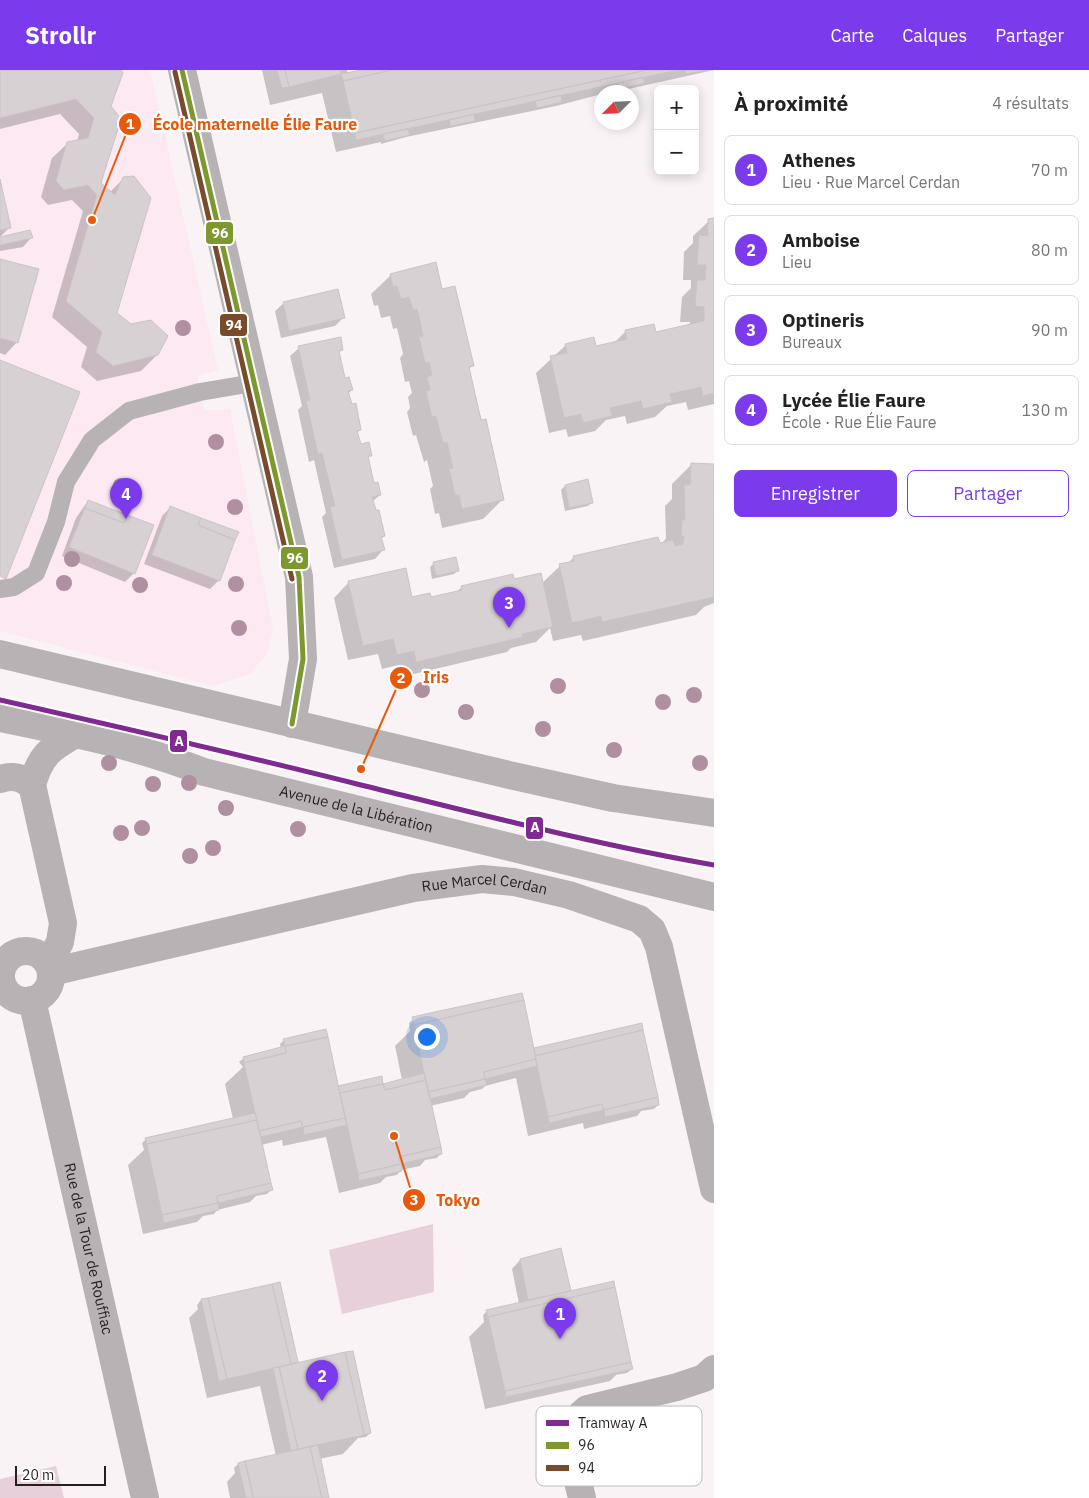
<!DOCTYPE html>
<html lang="fr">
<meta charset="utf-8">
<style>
:root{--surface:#fff;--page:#f2f2f2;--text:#222;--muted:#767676;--line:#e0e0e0;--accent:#7c3aed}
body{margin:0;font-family:"IBM Plex Sans",sans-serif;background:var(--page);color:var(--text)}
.controls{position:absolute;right:15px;top:15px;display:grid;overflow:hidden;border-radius:8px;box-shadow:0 2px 12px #0003}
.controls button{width:45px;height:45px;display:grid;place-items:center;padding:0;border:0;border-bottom:1px solid var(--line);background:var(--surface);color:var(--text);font:25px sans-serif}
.compass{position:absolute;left:594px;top:15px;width:45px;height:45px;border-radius:50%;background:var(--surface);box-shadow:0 2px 12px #0003;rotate:246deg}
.scale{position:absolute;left:15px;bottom:12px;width:91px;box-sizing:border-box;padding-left:5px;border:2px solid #261f22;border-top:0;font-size:14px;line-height:18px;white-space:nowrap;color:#261f22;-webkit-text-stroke:4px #fff;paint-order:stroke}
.you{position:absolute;left:426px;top:966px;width:18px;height:18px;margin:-12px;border:4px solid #fff;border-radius:50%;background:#1a73e8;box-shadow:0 0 0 8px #1a73e833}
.badge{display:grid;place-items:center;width:32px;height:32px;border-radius:50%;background:var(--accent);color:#fff;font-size:16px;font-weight:700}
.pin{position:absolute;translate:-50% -41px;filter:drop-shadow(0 1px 2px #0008)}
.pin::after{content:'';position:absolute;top:26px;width:18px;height:15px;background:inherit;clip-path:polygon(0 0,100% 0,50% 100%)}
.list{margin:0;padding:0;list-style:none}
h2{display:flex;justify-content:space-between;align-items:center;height:65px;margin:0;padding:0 20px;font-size:21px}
h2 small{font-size:16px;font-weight:400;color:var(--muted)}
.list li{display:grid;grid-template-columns:32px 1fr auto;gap:15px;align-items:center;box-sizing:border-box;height:70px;margin:0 10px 10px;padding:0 10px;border:1px solid var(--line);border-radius:8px}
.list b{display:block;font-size:19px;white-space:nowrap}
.list p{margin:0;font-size:16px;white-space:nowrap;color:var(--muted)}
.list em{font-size:16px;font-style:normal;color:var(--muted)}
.actions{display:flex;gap:10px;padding:15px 20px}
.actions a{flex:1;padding:11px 0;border:1px solid var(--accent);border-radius:8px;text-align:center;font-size:18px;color:var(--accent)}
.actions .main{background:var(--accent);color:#fff}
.map{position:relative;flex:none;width:714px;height:1428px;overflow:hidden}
header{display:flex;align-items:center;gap:30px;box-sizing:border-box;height:70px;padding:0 25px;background:var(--accent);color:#fff}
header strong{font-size:24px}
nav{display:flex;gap:28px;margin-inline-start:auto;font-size:18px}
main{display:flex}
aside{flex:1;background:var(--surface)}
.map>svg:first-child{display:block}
.built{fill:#fce9f2}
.green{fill:#e7d0da}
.shadow{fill:#0003}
.building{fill:#d8d1d4;stroke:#cbc4c7}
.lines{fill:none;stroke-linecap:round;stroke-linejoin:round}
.service{stroke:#b7b3b5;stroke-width:18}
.minor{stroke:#b7b3b5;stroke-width:28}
.tertiary{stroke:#b7b3b5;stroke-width:28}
.bus-1-casing{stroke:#fff;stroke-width:9}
.bus-2-casing{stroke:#fff;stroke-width:9}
.bus-1{stroke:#7c982e;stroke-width:5}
.bus-2{stroke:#7a4b2a;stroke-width:5}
.tram-1-casing{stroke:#fff;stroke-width:9}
.tram-1{stroke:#802990;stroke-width:5}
.tree{fill:#b090a0}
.labels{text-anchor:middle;stroke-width:4.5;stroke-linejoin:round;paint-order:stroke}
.street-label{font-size:15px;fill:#261f22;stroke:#fff}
.key{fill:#fff;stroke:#bebcbd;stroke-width:1}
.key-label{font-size:14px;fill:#261f22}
.leader{fill:none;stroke:#e8590c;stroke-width:2}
.callout-dot{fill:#e8590c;stroke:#fff;stroke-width:2}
.mark-label{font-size:15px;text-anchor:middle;font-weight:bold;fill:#fff}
.callout-label{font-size:16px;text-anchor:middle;font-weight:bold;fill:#e8590c;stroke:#fff;stroke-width:4.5;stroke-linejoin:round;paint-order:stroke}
.line-badge{stroke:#fff;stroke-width:2}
.badge-label{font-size:14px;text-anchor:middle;font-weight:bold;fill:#fff}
</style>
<header>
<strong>Strollr</strong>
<nav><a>Carte</a><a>Calques</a><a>Partager</a></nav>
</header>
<main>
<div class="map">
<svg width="714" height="1428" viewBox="0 0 714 1428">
<rect width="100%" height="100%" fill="#f9f3f6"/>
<path class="built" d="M0,0H150L218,300L197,306L204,340L230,339L273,559L267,584L250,604L213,616L0,561Z"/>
<path class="green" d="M433,1154L434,1222L342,1244L329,1180Z
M56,1396L64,1428H0V1409Z"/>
<path class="shadow" d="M7,0H119L109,36L100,113L110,122L124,108L116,244L157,285L141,301L97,311L81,297L87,277L52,247L83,141L72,130L48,135L41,127L52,88L68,73L77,71L79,64L60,44L0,59V2Z
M262,0H347L348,4L366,0H714L615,22H602V24L556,36L406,67L381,74V72L336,82L322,23L270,35Z
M0,115L10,157L0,167Z
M714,149V334L688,340L686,332L667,336L655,347L627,354L625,346L606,350L595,361L568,367L566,359L549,363L536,303L566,275L595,277L614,273L625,262L655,264L689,256L690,252H680L682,227L691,218V210H683L684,182L693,173V166L709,151Z
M0,168H31L23,177L0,181Z
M0,190L17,272L5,285L0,283Z
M391,205L442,220L473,295L468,300L503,429L483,449L442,458L439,443L435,444L430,419L433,416L427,390L424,392L416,365L413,366L407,342L410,338L408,327L412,323L409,311L405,312L400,288L403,284L397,258L393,259L390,246L381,248L378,235L374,236L371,224Z
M284,233L344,247L335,256L281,268L275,241Z
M299,278L342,279L339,283L344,309L352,320L348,324L360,360L357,363L360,376L371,385L367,389L373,414L380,425L372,432L384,466L381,469L383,480L375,489L334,498L322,447L326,443L314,390L309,392L298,340L302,336L290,286Z
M692,394L714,395V533L704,537L696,545L583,571L581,565L553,571L550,558L536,572L511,578L507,582L401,607L398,595L382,599L378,584L348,590L334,528L349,512L412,528L430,529L456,522L462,517L513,510L542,513L560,496L567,494L574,487L662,474L666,468L665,436L672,429V414Z
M565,416L592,432L588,436L565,441L561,420Z
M88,431L134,503L125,512L62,486L76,448Z
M171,437L219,510L210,519L144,494L162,446Z
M434,493L458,500L454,504L432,509L430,497Z
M413,949L533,981L534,979L658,1035L654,1039L641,1041L637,1046L584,1059L583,1053L528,1066L516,1008L485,1016L482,1019L470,1022L464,1028L430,1036L441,1083L437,1088L425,1090L420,1096L401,1100L397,1105L386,1107L380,1113L339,1123L326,1067L283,1076L282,1070L261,1075L271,1120L267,1124L256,1126L250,1132L217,1140L214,1144L203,1146L197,1152L143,1164L128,1095L144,1080L142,1073L146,1069L233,1049L225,1014L243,997L239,992L244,988L281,979L280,974L284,970L337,1017H382L402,1010L395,976L410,961L409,953Z
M520,1190L569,1220L632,1299L627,1303L616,1305L610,1311L485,1339L469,1267L484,1252L483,1245L487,1241L519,1234L512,1199Z
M272,1215L297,1292L294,1295L370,1363L366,1367L358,1368L343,1384L319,1389L328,1428H230L227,1412L235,1403L234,1398L238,1394L276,1386L260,1316L207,1328L189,1248L198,1239L197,1235L201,1230Z"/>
<path class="building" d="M0,0H121L123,3L111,36L121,49L101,113L115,125L123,107L134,106L151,128L117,243L131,254L151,250L168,266L158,285L113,296L96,282L102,262L66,231L97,125L88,115L64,120L56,111L67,72L88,68L94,48L76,29L0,48Z
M277,0H285L289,17L282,18Z
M285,0H340L341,4L289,17Z
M361,0H392L343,11L341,4Z
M392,0H647L355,63L343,11Z
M647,0H678L356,70L355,63Z
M685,0H706L686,4Z
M643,7L645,13L619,19L618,13Z
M561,25L562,32L537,38L535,31Z
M474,44L475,51L451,56L449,50Z
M408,59L410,65L385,71L383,64Z
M0,109L11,158L0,160Z
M714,148V323L703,326L701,317L670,324L672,332L643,339L641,331L610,338L612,346L583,353L581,344L564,348L550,286L567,283L565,274L594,267L596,276L627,269L625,260L654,254L656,262L704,251V237L695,236L697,210H705L706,195H697L699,165L708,166V149Z
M30,160L33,168L0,175V167Z
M0,189L39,199L18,273L0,268Z
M436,192L442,219L455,216L474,296L469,297L481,350L486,349L504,430L462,439L459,425H455L449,399L453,398L447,372L443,373L436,346L432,347L426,321L430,320L427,307L432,305L429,292L425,293L419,267L423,266L417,239L413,240L409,227L401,229L397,216L393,217L390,204Z
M338,219L345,248L289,261L283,232Z
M341,267L343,280L339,281L345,308L349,307L353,320L348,321L352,334L356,333L361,360L357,361L361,374L369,372L372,386H368L374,413L378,412L381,425L372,427L376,440H379L385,466L381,467L385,480L342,490L330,437L335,436L322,383L318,384L306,331L310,330L298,276Z
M0,290L80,322L6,509L0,506Z
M691,393L714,394V527L602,552L601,546L572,553L559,494L574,491L573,486L658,467L660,473L673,470L675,476L683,474L684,466H681L682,450H685L684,415H690Z
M588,409L593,433L569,438L565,415Z
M88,430L127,445L124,453L85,438Z
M170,436L201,448L198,455L235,470L220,511L152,485Z
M85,438L124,453L127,445L154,455L135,504L69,477Z
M201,448L239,462L235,470L198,455Z
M456,487L459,501L436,506L433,492Z
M406,498L412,527L430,523L431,527L462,520L461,516L513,504L514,509L541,503L553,557L522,564L523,567L416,592L414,581L397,585L393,569L363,576L348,511Z
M522,923L524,930L414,955L412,947Z
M524,930L536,989L484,1002L485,1009L428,1022L414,955Z
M642,953L643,960L535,986L534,978Z
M326,959L328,967L285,976L283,969Z
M643,960L658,1027L604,1040L602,1034L548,1047L535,986Z
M328,967L345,1048L303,1057L301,1051L259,1061L244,993L286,983L285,976Z
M285,976L286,983L244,993L243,987Z
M536,989L537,996L485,1009L484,1002Z
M424,1003L426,1010L385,1020L383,1014Z
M382,1006L383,1014L340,1023L338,1016Z
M485,1009L487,1015L430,1029L428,1022Z
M426,1010L441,1077L399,1087L401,1094L358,1104L340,1023L383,1014L385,1020Z
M658,1027L659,1035L605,1047L604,1040Z
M602,1034L604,1040L549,1053L548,1047Z
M255,1043L257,1050L147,1074L145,1068Z
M345,1048L347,1055L304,1065L303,1057Z
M257,1050L271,1113L217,1126L218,1133L162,1145L147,1074Z
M301,1051L303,1057L261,1067L259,1061Z
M441,1077L442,1084L401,1094L399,1087Z
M401,1094L402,1101L359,1111L358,1104Z
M271,1113L273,1120L218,1133L217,1126Z
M218,1133L219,1140L164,1153L162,1145Z
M561,1178L571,1221L528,1230L520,1189Z
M614,1211L615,1217L488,1247L486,1240Z
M280,1212L298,1292L291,1294L272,1214Z
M272,1214L291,1294L227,1309L208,1228Z
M615,1217L631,1292L505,1321L488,1247Z
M208,1228L227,1309L219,1311L201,1229Z
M353,1281L371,1363L364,1365L345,1282Z
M345,1282L364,1365L298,1379L279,1297Z
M631,1292L633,1299L506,1327L505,1321Z
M279,1297L298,1379L291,1381L273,1298Z
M318,1375L329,1428H322L310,1377Z
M310,1377L322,1428H253L245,1391Z
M245,1391L251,1415L253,1428H246L238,1393Z"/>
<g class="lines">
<path class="service" d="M0,519L14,517L36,503L56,452L66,412L92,370L129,341L200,322L253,313"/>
<g class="minor">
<path d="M182,0L299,507L303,589L292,654"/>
<path d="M0,709C14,705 20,707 32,715"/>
<circle cx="26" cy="906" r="25"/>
<path d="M49,893L60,872L63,853L32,715C40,686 50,678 76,664"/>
<path id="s1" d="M51,902L413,818L482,809L514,812L569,825L639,849L652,860L659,877L714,1119"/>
<path id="s2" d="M32,930L145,1428"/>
<path d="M582,1428L569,1375L573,1352L587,1339L677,1317L704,1308L714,1299"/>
</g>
<g class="tertiary">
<path d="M0,584L509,705L613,728L714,743"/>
<path id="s3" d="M0,648C69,662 138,676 204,702L714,827"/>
</g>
<defs>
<path id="bus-1" d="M182,0L299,507L303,589L292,654"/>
<path id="bus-2" d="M175,2L292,509"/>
</defs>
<use href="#bus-1" class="bus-1-casing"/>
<use href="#bus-2" class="bus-2-casing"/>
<use href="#bus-1" class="bus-1"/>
<use href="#bus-2" class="bus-2"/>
<defs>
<path id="tram-1" d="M0,630C119,657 238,684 357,714C475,743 593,774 714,795"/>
</defs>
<use href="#tram-1" class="tram-1-casing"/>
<use href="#tram-1" class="tram-1"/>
</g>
<g class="tree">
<circle cx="183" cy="258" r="8"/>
<circle cx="216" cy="372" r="8"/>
<circle cx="121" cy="416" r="8"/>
<circle cx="235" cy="437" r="8"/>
<circle cx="72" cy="489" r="8"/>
<circle cx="64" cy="513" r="8"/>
<circle cx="236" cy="514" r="8"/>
<circle cx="140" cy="515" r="8"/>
<circle cx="239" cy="558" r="8"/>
<circle cx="558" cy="616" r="8"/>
<circle cx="422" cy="620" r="8"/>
<circle cx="694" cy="625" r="8"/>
<circle cx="663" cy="632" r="8"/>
<circle cx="466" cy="642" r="8"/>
<circle cx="543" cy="659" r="8"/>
<circle cx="614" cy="680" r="8"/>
<circle cx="109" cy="693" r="8"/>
<circle cx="700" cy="693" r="8"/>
<circle cx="189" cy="713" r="8"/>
<circle cx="153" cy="714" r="8"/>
<circle cx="226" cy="738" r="8"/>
<circle cx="142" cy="758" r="8"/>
<circle cx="298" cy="759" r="8"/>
<circle cx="121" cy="763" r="8"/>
<circle cx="213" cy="778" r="8"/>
<circle cx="190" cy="786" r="8"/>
</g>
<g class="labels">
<g class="street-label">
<text dy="5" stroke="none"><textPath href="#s3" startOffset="368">Avenue de la Libération</textPath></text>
<text dy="5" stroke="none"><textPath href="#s1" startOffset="444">Rue Marcel Cerdan</textPath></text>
<text dy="5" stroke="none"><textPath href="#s2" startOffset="255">Rue de la Tour de Rouffiac</textPath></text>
</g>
</g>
<rect x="536" y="1336" width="166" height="80" rx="8" class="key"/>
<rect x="546" y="1350" width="23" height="6" fill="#802990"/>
<rect x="546" y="1372" width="23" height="7" fill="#7c982e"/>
<rect x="546" y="1395" width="23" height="6" fill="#7a4b2a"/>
<g class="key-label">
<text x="578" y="1358">Tramway A</text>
<text x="578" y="1380">96</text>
<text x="578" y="1403">94</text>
</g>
<path class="leader" d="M92 150L130 54M361 699L401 608M394 1066L414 1130"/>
<g class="callout-dot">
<circle cx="92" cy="150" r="5"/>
<circle cx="361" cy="699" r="5"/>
<circle cx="394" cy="1066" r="5"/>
<circle cx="130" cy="54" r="12"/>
<circle cx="401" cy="608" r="12"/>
<circle cx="414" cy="1130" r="12"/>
</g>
<g class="mark-label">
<text x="130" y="59">1</text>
<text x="401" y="613">2</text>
<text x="414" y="1135">3</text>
</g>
<g class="callout-label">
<text x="255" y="60">École maternelle Élie Faure</text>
<text x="436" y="613">Iris</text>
<text x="458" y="1136">Tokyo</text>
</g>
<g class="line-badge">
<rect x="205" y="151" width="29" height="24" rx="5" fill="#7c982e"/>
<rect x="219" y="243" width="29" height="24" rx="5" fill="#7a4b2a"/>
<rect x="280" y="476" width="29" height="24" rx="5" fill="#7c982e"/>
<rect x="169" y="659" width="19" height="24" rx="5" fill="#802990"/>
<rect x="525" y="746" width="19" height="24" rx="5" fill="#802990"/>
</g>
<g class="badge-label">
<text x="220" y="168">96</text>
<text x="234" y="260">94</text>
<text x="295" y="493">96</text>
<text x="179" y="676">A</text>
<text x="535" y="762">A</text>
</g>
</svg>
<div class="controls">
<button>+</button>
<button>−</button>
</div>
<svg class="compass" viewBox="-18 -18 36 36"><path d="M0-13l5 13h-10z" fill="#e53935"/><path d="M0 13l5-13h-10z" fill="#767676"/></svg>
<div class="scale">20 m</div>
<div class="you"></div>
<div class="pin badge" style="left:560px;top:1269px">1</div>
<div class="pin badge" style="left:322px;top:1331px">2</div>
<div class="pin badge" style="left:509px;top:558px">3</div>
<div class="pin badge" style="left:126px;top:449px">4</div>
</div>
<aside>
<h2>À proximité<small>4 résultats</small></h2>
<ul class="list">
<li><span class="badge">1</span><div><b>Athenes</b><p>Lieu · Rue Marcel Cerdan</p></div><em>70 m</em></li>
<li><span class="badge">2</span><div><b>Amboise</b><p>Lieu</p></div><em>80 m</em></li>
<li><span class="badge">3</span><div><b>Optineris</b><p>Bureaux</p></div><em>90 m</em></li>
<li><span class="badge">4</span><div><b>Lycée Élie Faure</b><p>École · Rue Élie Faure</p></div><em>130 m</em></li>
</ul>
<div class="actions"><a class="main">Enregistrer</a><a>Partager</a></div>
</aside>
</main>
